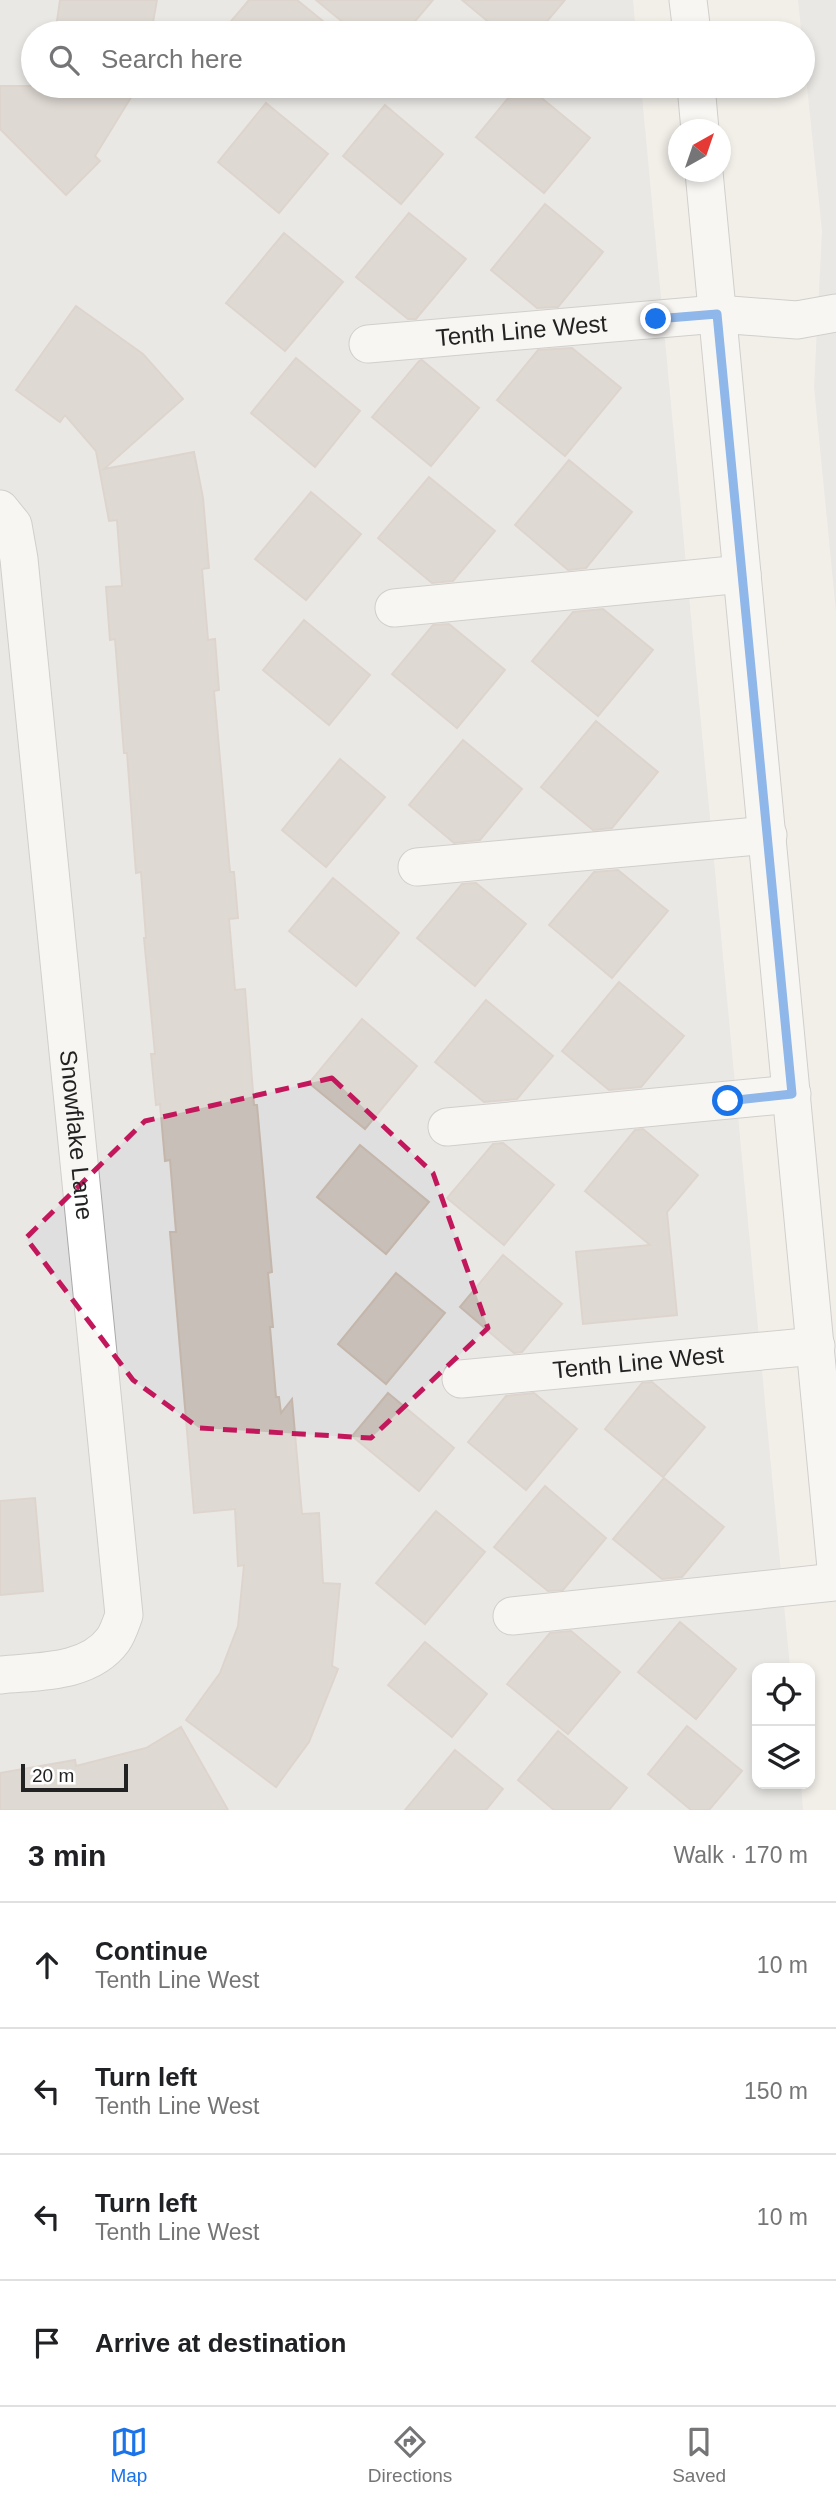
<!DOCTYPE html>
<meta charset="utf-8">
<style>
:root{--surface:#fff;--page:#f6f6f6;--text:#202124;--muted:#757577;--line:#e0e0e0;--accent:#1a73e8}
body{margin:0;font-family:Arial,sans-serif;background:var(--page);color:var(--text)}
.controls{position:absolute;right:21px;bottom:21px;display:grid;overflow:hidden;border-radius:14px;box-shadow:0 4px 10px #0003}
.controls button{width:63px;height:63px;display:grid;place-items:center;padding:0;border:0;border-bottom:2px solid var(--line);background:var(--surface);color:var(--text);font:35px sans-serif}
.compass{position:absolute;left:668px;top:119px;width:63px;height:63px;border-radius:50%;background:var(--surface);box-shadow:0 4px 10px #0003;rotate:40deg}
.scale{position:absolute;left:21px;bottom:18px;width:107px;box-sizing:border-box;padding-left:7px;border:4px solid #222;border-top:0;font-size:19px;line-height:24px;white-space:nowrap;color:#222;-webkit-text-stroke:5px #fff;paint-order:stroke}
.stop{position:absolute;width:21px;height:21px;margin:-16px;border:5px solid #1a73e8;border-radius:50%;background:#fff}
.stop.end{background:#1a73e8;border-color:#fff;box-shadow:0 2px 7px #0008}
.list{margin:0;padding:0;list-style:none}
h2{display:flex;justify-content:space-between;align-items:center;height:91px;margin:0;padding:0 28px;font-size:30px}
h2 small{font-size:23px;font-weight:400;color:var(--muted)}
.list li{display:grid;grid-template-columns:46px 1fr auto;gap:21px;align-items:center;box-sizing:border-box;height:126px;padding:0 28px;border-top:2px solid var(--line)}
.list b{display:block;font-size:26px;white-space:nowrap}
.list p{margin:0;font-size:23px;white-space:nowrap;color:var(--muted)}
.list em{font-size:23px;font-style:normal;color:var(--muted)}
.icon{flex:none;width:38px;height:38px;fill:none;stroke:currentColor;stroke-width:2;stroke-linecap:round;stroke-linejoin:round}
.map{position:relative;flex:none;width:836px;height:1810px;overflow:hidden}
.search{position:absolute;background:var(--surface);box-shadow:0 4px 10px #0003;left:21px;right:21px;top:21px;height:77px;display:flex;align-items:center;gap:18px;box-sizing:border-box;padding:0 24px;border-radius:38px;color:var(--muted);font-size:26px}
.sheet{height:595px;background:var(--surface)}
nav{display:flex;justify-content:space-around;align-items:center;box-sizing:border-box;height:98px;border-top:2px solid var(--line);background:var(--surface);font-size:19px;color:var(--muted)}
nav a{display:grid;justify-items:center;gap:4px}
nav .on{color:var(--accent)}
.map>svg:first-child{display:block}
.residential{fill:#e0dfdf}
.building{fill:#c7bfb8;stroke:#c4b6ab;stroke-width:2}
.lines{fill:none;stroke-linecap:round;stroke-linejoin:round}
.minor-casing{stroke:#a9a9a9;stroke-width:39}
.minor{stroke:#fff;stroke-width:37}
.route{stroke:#1a73e8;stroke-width:9}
.marked{fill:none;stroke:#c2185b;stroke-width:5;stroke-dasharray:14 9;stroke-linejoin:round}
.labels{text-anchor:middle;stroke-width:6;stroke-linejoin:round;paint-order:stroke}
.street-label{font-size:24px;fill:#222;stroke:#fff}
</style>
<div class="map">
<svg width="836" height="1810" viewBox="0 0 836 1810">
<rect width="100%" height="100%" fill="#f2efe9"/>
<path class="residential" d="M0,0H633L636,33H33V86H641L790,1668H757V1784H801L803,1810H0Z
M798,0H836V612L814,387L822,231Z"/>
<path class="building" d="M60,0H157L151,33H84L56,28Z
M249,0H297L324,22L315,33H221Z
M316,0H433L405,33H356Z
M462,0H565L537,33H502Z
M0,86H138L95,156L100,161L66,195L0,129Z
M518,86H527L590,138L544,193L476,137Z
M266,103L328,154L279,213L218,162Z
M385,105L443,154L401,204L343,156Z
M545,204L603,252L558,307L537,308L491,270Z
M409,213L466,259L416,319H408L356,277Z
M284,233L343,282L285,351L226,303Z
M76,306L143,354L183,399L104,469L194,452L203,498L209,568L202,569L208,640L215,639L219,690L214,691L230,872H234L238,918L229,919L235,990L245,989L254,1105H257L272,1272L268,1273L273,1327H270L276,1397H279L281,1413L292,1399L302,1514L319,1513L323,1583L340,1584L332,1666L338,1669L309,1742L276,1787L186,1720L220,1673L238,1626L244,1565L238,1566L235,1509L194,1513L170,1232H176L170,1160L165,1161L160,1104L156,1105L151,1054H155L144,938H146L141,872L136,873L127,753H124L115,639L110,640L106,587L122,586L117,520L109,521L96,451L65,415L60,422L16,390Z
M572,348L621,388L565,456L497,400L538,350Z
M296,358L360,411L315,467L251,413Z
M422,360L479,408L431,466L372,417L419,361Z
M569,460L632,512L586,568L568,570L515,525Z
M429,477L495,531L453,581L432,583L378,538Z
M311,492L361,534L306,600L255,559Z
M603,609L653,650L598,716L532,661L573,612Z
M304,620L370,675L329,725L263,670Z
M449,624L505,670L457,728L392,674L433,625Z
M596,721L658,772L612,828L593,830L541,787Z
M463,740L522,789L480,840L454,843L409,805Z
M340,759L385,797L326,867L282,830Z
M618,870L668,911L612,978L549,925L594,872Z
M333,878L399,933L356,986L289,931Z
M476,883L526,924L475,986L417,938L462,884Z
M619,982L684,1036L641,1087L609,1090L562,1051Z
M486,1000L553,1056L517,1099L484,1102L435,1062Z
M362,1019L417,1066L365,1129L309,1083Z
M643,1129L698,1175L667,1212L677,1315L583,1324L576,1252L650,1245L585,1191L635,1130Z
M503,1143L554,1185L504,1245L447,1198L493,1144Z
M360,1145L429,1202L386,1254L317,1197Z
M503,1255L562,1304L522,1352L514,1353L460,1307Z
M396,1273L445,1313L386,1384L338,1344Z
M652,1382L705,1427L663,1477L605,1429L642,1383Z
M388,1393L454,1448L419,1491L352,1436Z
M534,1393L577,1429L526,1490L468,1442L506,1396Z
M664,1478L724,1527L682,1577L662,1579L613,1539Z
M545,1486L606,1538L563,1590L548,1591L494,1547Z
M35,1498L43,1591L0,1595V1501Z
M436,1511L485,1552L425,1624L376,1583Z
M680,1622L736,1669L696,1719L638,1672Z
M571,1631L620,1672L568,1734L507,1684L550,1633Z
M425,1642L487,1694L452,1737L388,1685Z
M687,1726L742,1771L709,1810H691L648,1774Z
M181,1727L228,1810H0V1773L75,1760L76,1766L146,1748Z
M558,1731L627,1788L609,1810H554L518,1780Z
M455,1750L503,1789L486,1810H405Z"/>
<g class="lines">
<defs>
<g id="minor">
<path d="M688,0L692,33"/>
<path d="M696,86L700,130"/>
<path d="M704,172L836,1568"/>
<path id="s1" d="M368,344L717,314L797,320L836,313"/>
<path id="s2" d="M0,509L13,525L19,559L124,1615C121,1623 118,1633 113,1640C88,1674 37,1671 0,1675"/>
<path d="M394,608L742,574"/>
<path d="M417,867L768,835"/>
<path d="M447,1127L792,1094"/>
<path id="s3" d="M461,1379L816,1346"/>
<path d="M512,1616L836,1582"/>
</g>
</defs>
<use href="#minor" class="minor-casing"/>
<use href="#minor" class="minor"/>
</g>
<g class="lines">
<path class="route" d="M656,319L717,314L792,1094L728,1101"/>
</g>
<path d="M0 0H836V1810H0ZM332,1078L433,1173L488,1328L371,1438L199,1428L133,1380L26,1238L145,1121Z" fill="#f2efe9" fill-opacity=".55" fill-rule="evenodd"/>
<path class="marked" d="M332,1078L433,1173L488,1328L371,1438L199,1428L133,1380L26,1238L145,1121Z"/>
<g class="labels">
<g class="street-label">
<text dy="8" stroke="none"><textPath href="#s1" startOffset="154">Tenth Line West</textPath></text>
<text dy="8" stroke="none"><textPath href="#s2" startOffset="634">Snowflake Lane</textPath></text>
<text dy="8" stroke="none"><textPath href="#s3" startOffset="178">Tenth Line West</textPath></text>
</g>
</g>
</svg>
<div class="controls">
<button><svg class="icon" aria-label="locate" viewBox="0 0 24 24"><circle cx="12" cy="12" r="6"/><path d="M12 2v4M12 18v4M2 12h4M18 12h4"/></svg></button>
<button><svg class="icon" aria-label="layers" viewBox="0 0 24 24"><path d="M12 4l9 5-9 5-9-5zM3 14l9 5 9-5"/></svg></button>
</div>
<svg class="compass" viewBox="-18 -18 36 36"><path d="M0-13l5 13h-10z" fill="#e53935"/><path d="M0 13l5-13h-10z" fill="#757577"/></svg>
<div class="scale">20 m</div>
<div class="stop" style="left:728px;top:1101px"></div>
<div class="stop end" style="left:656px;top:319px"></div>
<div class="search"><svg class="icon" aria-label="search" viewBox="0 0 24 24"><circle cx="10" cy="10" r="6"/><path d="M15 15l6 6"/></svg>Search here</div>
</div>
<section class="sheet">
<h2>3 min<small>Walk · 170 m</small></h2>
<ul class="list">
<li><svg class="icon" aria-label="ahead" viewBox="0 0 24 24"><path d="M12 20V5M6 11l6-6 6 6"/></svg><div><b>Continue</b><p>Tenth Line West</p></div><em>10 m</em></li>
<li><svg class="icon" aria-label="left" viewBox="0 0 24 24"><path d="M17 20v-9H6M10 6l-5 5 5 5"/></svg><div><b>Turn left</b><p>Tenth Line West</p></div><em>150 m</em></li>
<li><svg class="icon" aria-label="left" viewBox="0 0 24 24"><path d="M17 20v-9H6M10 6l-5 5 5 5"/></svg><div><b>Turn left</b><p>Tenth Line West</p></div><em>10 m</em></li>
<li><svg class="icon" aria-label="arrive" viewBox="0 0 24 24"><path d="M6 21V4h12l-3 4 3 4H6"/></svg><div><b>Arrive at destination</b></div></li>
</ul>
</section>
<nav>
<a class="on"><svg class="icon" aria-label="map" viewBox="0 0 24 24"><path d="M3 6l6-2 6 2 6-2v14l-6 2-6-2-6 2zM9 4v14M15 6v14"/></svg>Map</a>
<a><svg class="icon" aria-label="directions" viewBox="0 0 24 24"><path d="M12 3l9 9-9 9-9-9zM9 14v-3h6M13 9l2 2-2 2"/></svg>Directions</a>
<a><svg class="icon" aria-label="saved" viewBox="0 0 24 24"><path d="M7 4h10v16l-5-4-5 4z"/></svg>Saved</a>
</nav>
